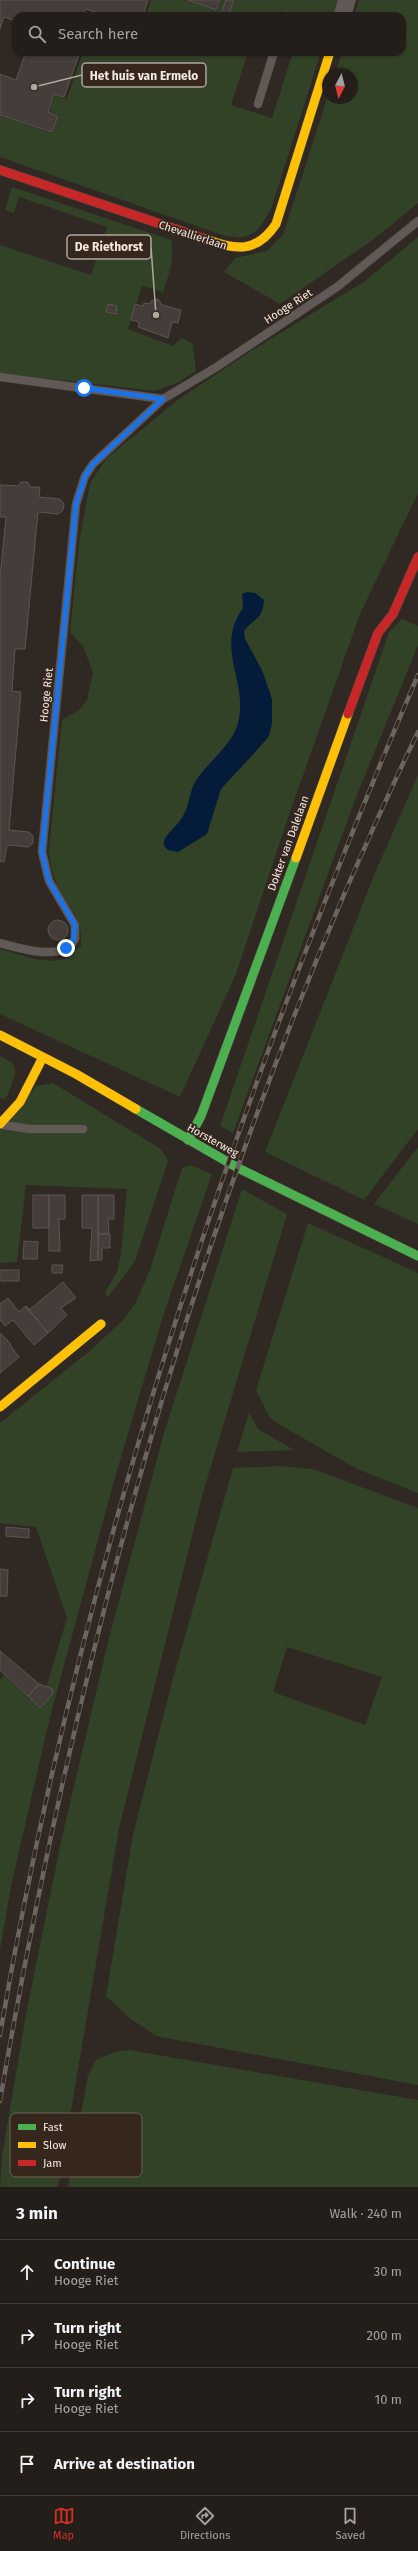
<!DOCTYPE html>
<meta charset="utf-8">
<style>
:root{--surface:#241e1a;--page:#2c2723;--text:#f1f3f6;--muted:#a3a2a2;--line:#413c39;--accent:#d93025}
body{margin:0;font-family:"Fira Sans",sans-serif;background:var(--page);color:var(--text)}
.compass{position:absolute;left:322px;top:68px;width:36px;height:36px;border-radius:50%;background:var(--surface);box-shadow:0 1px 3px #0004;rotate:187deg}
.stop{position:absolute;width:12px;height:12px;margin:-9px;border:3px solid #1a73e8;border-radius:50%;background:#fff}
.stop.end{background:#1a73e8;border-color:#fff;box-shadow:0 1px 4px #0008}
.list{margin:0;padding:0;list-style:none}
h2{display:flex;justify-content:space-between;align-items:center;height:52px;margin:0;padding:0 16px;font-size:17px}
h2 small{font-size:13px;font-weight:400;color:var(--muted)}
.list li{display:grid;grid-template-columns:26px 1fr auto;gap:12px;align-items:center;box-sizing:border-box;height:64px;padding:0 16px;border-top:1px solid var(--line)}
.list b{display:block;font-size:15px;white-space:nowrap}
.list p{margin:0;font-size:13px;white-space:nowrap;color:var(--muted)}
.list em{font-size:13px;font-style:normal;color:var(--muted)}
.icon{flex:none;width:22px;height:22px;fill:none;stroke:currentColor;stroke-width:2;stroke-linecap:round;stroke-linejoin:round}
.map{position:relative;flex:none;width:418px;height:2187px;overflow:hidden}
.search{position:absolute;background:var(--surface);box-shadow:0 1px 3px #0004;left:12px;right:12px;top:12px;height:44px;display:flex;align-items:center;gap:10px;box-sizing:border-box;padding:0 14px;border-radius:12px;color:var(--muted);font-size:15px}
.sheet{height:308px;background:var(--surface)}
nav{display:flex;justify-content:space-around;align-items:center;box-sizing:border-box;height:56px;border-top:1px solid var(--line);background:var(--surface);font-size:11px;color:var(--muted)}
nav a{display:grid;justify-items:center;gap:2px}
nav .on{color:var(--accent)}
.map>svg:first-child{display:block}
.green{fill:#324227;fill-rule:evenodd}
.water{fill:#041b3a}
.building{fill:#443d39;stroke:#5b5550}
.lines{fill:none;stroke-linecap:round;stroke-linejoin:round}
.lane-casing{stroke:#4c4440;stroke-width:9}
.street-casing{stroke:#4c4440;stroke-width:18}
.fast-casing{stroke:#4c4440;stroke-width:10}
.slow-casing{stroke:#4c4440;stroke-width:10}
.jam-casing{stroke:#4c4440;stroke-width:10}
.lane{stroke:#605955;stroke-width:8}
.street{stroke:#605955;stroke-width:17}
.fast{stroke:#4caf50;stroke-width:9}
.slow{stroke:#ffc107;stroke-width:9}
.jam{stroke:#c62828;stroke-width:9}
.rail-casing{stroke:#6b645f;stroke-width:4.5}
.rail{stroke:#36271d;stroke-width:3;stroke-dasharray:9;stroke-linecap:butt}
.route{stroke:#1a73e8;stroke-width:5}
.labels{text-anchor:middle;stroke-width:3.5;stroke-linejoin:round;paint-order:stroke}
.street-label{font-size:11px;fill:#f5eae3;stroke:#36271d}
.key{fill:#36271d;stroke:#6f6258;stroke-width:1}
.key-label{font-size:11px;fill:#f5eae3}
.leader{fill:none;stroke:#b0a6a0;stroke-width:1.5}
.callout-dot{fill:#b0a6a0;stroke:#36271d;stroke-width:1.5}
.callout{fill:#36271d;stroke:#b0a6a0;stroke-width:1.5}
.callout-label{font-size:12px;text-anchor:middle;font-weight:bold;fill:#f5eae3}
</style>
<div class="map">
<svg width="418" height="2187" viewBox="0 0 418 2187">
<rect width="100%" height="100%" fill="#302823"/>
<path class="green" d="M151,0H184L217,11L221,0H338L333,16H146Z
M359,0H418V203L374,239L280,304L224,272L235,258L267,251L283,235L328,96V98H352V74H335L342,52H402V16H354Z
M83,52H248L231,105L272,118L293,52H321L272,206C260,230 254,241 225,236L0,157V116L52,133L59,115L49,111L55,95L67,99Z
M12,187L171,240C175,259 169,274 163,292L142,286L128,329L173,346L182,338L193,344L196,371L177,383L155,391L0,373V245L91,275L107,227L19,197L14,213L5,210Z
M418,237V493L360,614L289,815L236,974L180,1097L0,1014V949C19,954 46,966 66,958C71,955 76,949 81,946C83,915 70,912 58,887C52,874 50,862 49,848L62,720L79,710L87,700L93,673L83,646L70,632L79,543L90,483L107,458L179,399L251,351L365,281Z
M402,619L418,626V645L355,800L233,1133L220,1126L389,632Z
M418,775V1129L364,1200L265,1152L375,873Z
M0,1056L12,1062L16,1072L6,1099L0,1098Z
M53,1083L161,1149L168,1161L135,1261L108,1297L105,1292L117,1272L121,1254L127,1189L26,1185L17,1262L0,1263V1130L36,1086Z
M418,1147V1224L374,1204Z
M190,1165L212,1174L164,1313L116,1474L50,1717L11,1886L0,1950V1680L4,1675L40,1708L67,1618L36,1527L0,1523V1423L92,1349L124,1319L135,1304L150,1270L182,1168Z
M242,1189L287,1214L202,1496L119,1828L58,2187H0L2,2156L26,2014L62,1837L109,1638L164,1433Z
M308,1223L418,1273V1493L357,1469L280,1425L270,1418L256,1390Z
M249,1413L258,1429L294,1450L237,1452Z
M281,1466L313,1469L418,1508V2085L156,2036L131,2019L106,1996L133,1834L173,1678L233,1468ZM287,1647L382,1677L365,1725L273,1692Z
M129,2050L418,2100V2187H68L88,2075L96,2060L114,2052Z"/>
<path class="water" d="M247,592L255,593L264,600C262,622 254,617 244,631L245,639L262,670L272,699V723L269,736L259,748L221,789L207,834L178,852L168,850L164,846V840C170,830 178,825 183,816C190,805 189,790 197,779C209,761 233,744 238,723C249,681 214,649 243,608L242,594Z"/>
<path class="building" d="M0,0H148L143,16H107L86,9L84,13L92,16H16V21L4,17L0,29Z
M187,0H220L216,10Z
M226,0H234L228,16L221,14Z
M26,52H80L64,97L54,94L48,112L58,116L52,132L0,115V74L16,80Z
M158,299L162,305L181,310L178,323L172,322L168,338L138,327L139,322L131,320L135,304L143,306L144,303L150,304L151,301Z
M108,304L117,306L116,314L106,312Z
M21,482H28L30,487H40L39,497L60,499L64,504L63,510L58,514L38,512L25,649H15L12,691L21,692L9,830L29,832L33,836V843L28,847L7,845L4,862L0,861V577L6,517H0V485L18,486Z
M48 930a10 10 0 1 1 20 0a10 10 0 1 1-20 0Z
M33,1195H49V1228H33Z
M49,1195H65V1219H59L60,1251H49Z
M82,1195H98V1260L90,1261L92,1228H82Z
M98,1195H114V1219H108L109,1234H98Z
M98,1234H110V1248H102V1260H98Z
M24,1241L38,1242L37,1259H23Z
M52,1265H63L62,1273H52Z
M1,1270H19V1281H1Z
M63,1282L76,1298L61,1308L67,1315L48,1333L30,1312L26,1306L29,1310Z
M8,1298L19,1312L26,1306L48,1333L34,1345L13,1320L5,1326L0,1320V1304Z
M0,1333L11,1344L10,1345L19,1357L0,1373Z
M6,1527L29,1529V1538L6,1536Z
M0,1569L8,1570L7,1596H0Z
M0,1651L39,1684L28,1696L0,1670Z
M39,1684L53,1689L52,1695L40,1708L28,1696Z"/>
<g class="lines">
<defs>
<path id="lane" d="M285,16H288
M258,104L274,52
M0,377L163,399
M0,943C18,948 66,963 75,938V925L49,881L42,852L76,504L85,476L93,464L163,399L215,368L337,287L418,221
M3,1125L30,1129H83"/>
<path id="street" d="M342,16L347,0"/>
<path id="fast" d="M136,1109L238,1168L418,1256
M188,1140L201,1116L296,858"/>
<path id="slow" d="M205,239C235,250 256,254 276,224L330,52
M296,858L348,714
M0,1035L76,1074L136,1109
M0,1124L20,1102L43,1057
M0,1407L101,1324"/>
<path id="jam" d="M0,170L205,239
M348,714L378,633L393,614L418,557"/>
</defs>
<use href="#lane" class="lane-casing"/>
<use href="#street" class="street-casing"/>
<use href="#fast" class="fast-casing"/>
<use href="#slow" class="slow-casing"/>
<use href="#jam" class="jam-casing"/>
<use href="#lane" class="lane"/>
<use href="#street" class="street"/>
<use href="#fast" class="fast"/>
<use href="#slow" class="slow"/>
<use href="#jam" class="jam"/>
<defs>
<path id="rail" d="M0,2035C80,1566 231,1111 418,675
M0,2101C81,1630 210,1163 418,732"/>
</defs>
<use href="#rail" class="rail-casing"/>
<use href="#rail" class="rail"/>
</g>
<g class="lines">
<path class="route" d="M66,948L73,942L75,925L49,881L42,852L76,504L85,476L93,464L163,399L84,388"/>
</g>
<g class="labels">
<g class="street-label">
<text transform="translate(193 235) rotate(18)" y="4">Chevallierlaan</text>
<text transform="translate(288 306) rotate(-33)" y="4">Hooge Riet</text>
<text transform="translate(46 695) rotate(-84)" y="4">Hooge Riet</text>
<text transform="translate(288 843) rotate(-70)" y="4">Dokter van Dalelaan</text>
<text transform="translate(213 1140) rotate(29)" y="4">Horsterweg</text>
</g>
</g>
<rect x="10" y="2113" width="132" height="64" rx="6" class="key"/>
<rect x="18" y="2124" width="18" height="6" fill="#4caf50"/>
<rect x="18" y="2142" width="18" height="6" fill="#ffc107"/>
<rect x="18" y="2160" width="18" height="6" fill="#c62828"/>
<g class="key-label">
<text x="43" y="2131">Fast</text>
<text x="43" y="2149">Slow</text>
<text x="43" y="2167">Jam</text>
</g>
<path class="leader" d="M34 87L82 75M156 315L151 247"/>
<g class="callout-dot">
<circle cx="34" cy="87" r="4"/>
<circle cx="156" cy="315" r="4"/>
</g>
<g class="callout">
<rect x="82" y="63" width="124" height="24" rx="4"/>
<rect x="67" y="235" width="84" height="24" rx="4"/>
</g>
<g class="callout-label">
<text x="144" y="80">Het huis van Ermelo</text>
<text x="109" y="251">De Riethorst</text>
</g>
</svg>
<svg class="compass" viewBox="-18 -18 36 36"><path d="M0-13l5 13h-10z" fill="#e53935"/><path d="M0 13l5-13h-10z" fill="#a3a2a2"/></svg>
<div class="stop" style="left:84px;top:388px"></div>
<div class="stop end" style="left:66px;top:948px"></div>
<div class="search"><svg class="icon" aria-label="search" viewBox="0 0 24 24"><circle cx="10" cy="10" r="6"/><path d="M15 15l6 6"/></svg>Search here</div>
</div>
<section class="sheet">
<h2>3 min<small>Walk · 240 m</small></h2>
<ul class="list">
<li><svg class="icon" aria-label="ahead" viewBox="0 0 24 24"><path d="M12 20V5M6 11l6-6 6 6"/></svg><div><b>Continue</b><p>Hooge Riet</p></div><em>30 m</em></li>
<li><svg class="icon" aria-label="right" viewBox="0 0 24 24"><path d="M7 20v-9h11M14 6l5 5-5 5"/></svg><div><b>Turn right</b><p>Hooge Riet</p></div><em>200 m</em></li>
<li><svg class="icon" aria-label="right" viewBox="0 0 24 24"><path d="M7 20v-9h11M14 6l5 5-5 5"/></svg><div><b>Turn right</b><p>Hooge Riet</p></div><em>10 m</em></li>
<li><svg class="icon" aria-label="arrive" viewBox="0 0 24 24"><path d="M6 21V4h12l-3 4 3 4H6"/></svg><div><b>Arrive at destination</b></div></li>
</ul>
</section>
<nav>
<a class="on"><svg class="icon" aria-label="map" viewBox="0 0 24 24"><path d="M3 6l6-2 6 2 6-2v14l-6 2-6-2-6 2zM9 4v14M15 6v14"/></svg>Map</a>
<a><svg class="icon" aria-label="directions" viewBox="0 0 24 24"><path d="M12 3l9 9-9 9-9-9zM9 14v-3h6M13 9l2 2-2 2"/></svg>Directions</a>
<a><svg class="icon" aria-label="saved" viewBox="0 0 24 24"><path d="M7 4h10v16l-5-4-5 4z"/></svg>Saved</a>
</nav>
